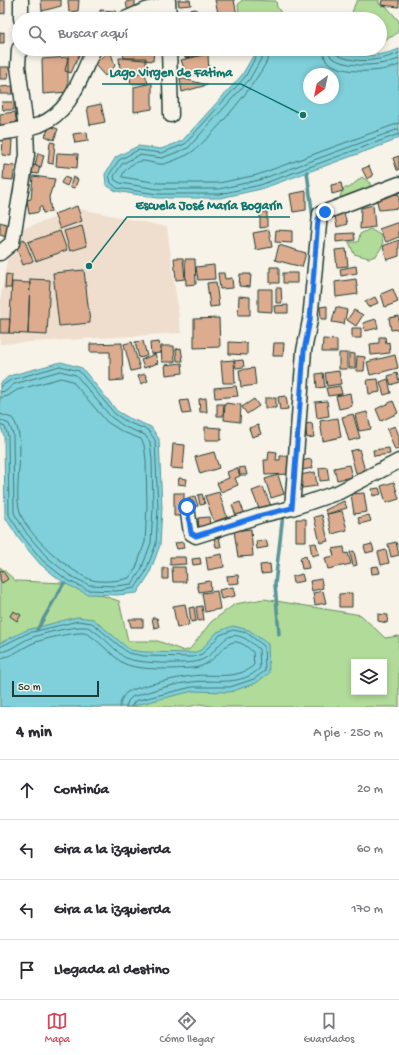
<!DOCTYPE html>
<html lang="es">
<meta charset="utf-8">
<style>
:root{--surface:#fff;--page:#f7f7f7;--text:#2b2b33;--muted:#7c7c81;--line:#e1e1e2;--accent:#d1495b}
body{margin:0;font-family:"Gochi Hand",sans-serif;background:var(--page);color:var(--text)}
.controls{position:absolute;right:12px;bottom:12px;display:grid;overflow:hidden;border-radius:0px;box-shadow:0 2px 6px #0003}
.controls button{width:36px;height:36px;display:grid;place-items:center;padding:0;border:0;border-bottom:1px solid var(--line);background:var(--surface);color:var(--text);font:20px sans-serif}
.compass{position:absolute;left:303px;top:68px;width:36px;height:36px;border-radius:50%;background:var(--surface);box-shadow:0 2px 6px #0003;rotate:213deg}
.scale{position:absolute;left:12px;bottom:10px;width:87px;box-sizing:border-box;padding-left:4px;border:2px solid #1f3d34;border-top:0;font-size:11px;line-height:14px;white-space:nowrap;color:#1f3d34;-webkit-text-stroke:3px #f7f3e8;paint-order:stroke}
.stop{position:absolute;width:12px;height:12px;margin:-9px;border:3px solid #1a73e8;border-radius:50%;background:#fff}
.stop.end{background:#1a73e8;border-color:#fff;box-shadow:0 1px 4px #0008}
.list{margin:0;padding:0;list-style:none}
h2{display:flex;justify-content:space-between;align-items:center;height:52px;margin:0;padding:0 16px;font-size:17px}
h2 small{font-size:13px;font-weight:400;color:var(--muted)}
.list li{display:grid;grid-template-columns:26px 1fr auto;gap:12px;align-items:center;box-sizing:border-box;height:60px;padding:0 16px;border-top:1px solid var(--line)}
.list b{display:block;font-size:15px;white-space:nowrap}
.list em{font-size:13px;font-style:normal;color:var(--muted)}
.icon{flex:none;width:22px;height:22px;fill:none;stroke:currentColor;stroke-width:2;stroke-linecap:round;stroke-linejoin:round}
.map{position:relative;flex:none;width:399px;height:707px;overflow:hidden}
.search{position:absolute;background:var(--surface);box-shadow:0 2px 6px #0003;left:12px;right:12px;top:12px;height:44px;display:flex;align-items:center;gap:10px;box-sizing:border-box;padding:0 14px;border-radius:22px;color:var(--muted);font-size:15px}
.sheet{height:292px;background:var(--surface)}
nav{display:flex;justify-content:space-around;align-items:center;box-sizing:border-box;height:56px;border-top:1px solid var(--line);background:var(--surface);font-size:11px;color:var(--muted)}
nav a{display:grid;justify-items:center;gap:2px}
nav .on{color:var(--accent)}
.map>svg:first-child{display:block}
.built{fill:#efdecd}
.green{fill:#b1db98;stroke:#688c66;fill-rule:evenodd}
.water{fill:#7fd0da;stroke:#599598;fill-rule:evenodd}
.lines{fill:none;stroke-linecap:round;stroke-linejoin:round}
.shore{stroke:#457876;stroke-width:1}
.stream{stroke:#599598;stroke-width:3.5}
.building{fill:#ddac8f;stroke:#1f3d34}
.minor-casing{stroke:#1f3d34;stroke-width:17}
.minor{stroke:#f7f3e8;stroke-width:14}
.route{stroke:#1a73e8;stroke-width:5}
.leader{fill:none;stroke:#0f766e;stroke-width:1.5}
.callout-dot{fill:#0f766e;stroke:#f7f3e8;stroke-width:1.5}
.callout-label{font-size:13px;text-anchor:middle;font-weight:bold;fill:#0f766e;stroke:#f7f3e8;stroke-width:3.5;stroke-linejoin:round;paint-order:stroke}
</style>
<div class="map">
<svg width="399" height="707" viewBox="0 0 399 707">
<rect width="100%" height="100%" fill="#f7f3e8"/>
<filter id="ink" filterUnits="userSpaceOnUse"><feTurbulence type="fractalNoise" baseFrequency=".025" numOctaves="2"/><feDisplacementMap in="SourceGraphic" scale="8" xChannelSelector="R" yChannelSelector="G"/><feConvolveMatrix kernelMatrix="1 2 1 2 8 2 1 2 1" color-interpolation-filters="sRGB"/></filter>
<g filter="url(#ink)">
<path class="built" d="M81,209L167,227L181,333L0,344V300L12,232Z"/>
<path class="green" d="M242,0L276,1L277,7L284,17L282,19H246L239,13L238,5Z
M358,0H379V4L386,6L399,21C399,41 390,33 380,44V19H350L355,4Z
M362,177L370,183L371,198L350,208L340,196L344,188H349Z
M370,229L382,236L383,245L376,256L369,258L354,254L349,242H358L360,234Z
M0,567L16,581L64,583L119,601L128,641H158L184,651L190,649L211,622L235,604L264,599L361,615L385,638L399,636V707H216L200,704L188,707H0ZM354,662H384V692H354Z"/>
<path class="water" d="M259,49H334C354,59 379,57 399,49V137L391,142L261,189L220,198H157L116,191L106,185L105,174L116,157L138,146L161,149L182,141L242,75L256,51ZM309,74H333V98H309Z
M61,362L82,368L117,411L129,418L151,427L159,439L162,508L160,545L149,575L137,593L117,595L87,594L64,583L40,564L19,539L5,517L4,436L0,425V384L9,376Z
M77,617L93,619L130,650L144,652L193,653L201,650L217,632L233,626L249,630L268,644L269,673L256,683L230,692L193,691L128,707H0V643L27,630Z"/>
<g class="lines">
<path class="shore" d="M260,49L245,77L185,144L162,153L138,150L119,160L109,175L111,183L117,188L157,194H220L260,185L399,134
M265,49L264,54L249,80L188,148L162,158L139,155L122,164L114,176L115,180L120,183L158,189H219L259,180L399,129
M271,49C271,68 204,148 187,155C180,158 171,162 164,164C157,165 149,161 142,161C135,161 123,169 122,177L159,183H219L257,175L399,123
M322,49L326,61C342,75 381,73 399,65
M328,49L331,57C347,69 381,66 399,59
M333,49L334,53C352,65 381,61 399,53
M0,387L11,380L60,366L79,371L115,414L127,422L148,430L155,440L158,508L156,544L145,573L135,588L117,591L88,590L67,580L43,561L23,537L9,515L8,436L5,427L0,425
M0,392L6,391L14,384L60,371L76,375L111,417L125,427L145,435L150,442L152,460L153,508L151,543L141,570L132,584L116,586L89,585L69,575L47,557L27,534L14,513L13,434L9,424L0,420
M0,398L8,396L17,390L61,378L72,381L107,422L123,432L141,439L144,445L146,460L147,507L145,542L136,568L129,578C118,581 99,583 89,579C68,570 26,534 20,512C12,487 29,438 12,418L0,414
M0,647L28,633L78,621L92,623L128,653L144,656L193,657L202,654L220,635L233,630L247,633L264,646L265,671L254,679L230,687H192L135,701L131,707
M0,652C11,651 20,642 30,638C45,633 72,626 86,627C95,628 116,651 124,657C134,664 181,664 194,662C224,658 220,614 259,649L260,668C241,687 216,679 192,682C172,684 151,691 132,697L128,701L126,707
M0,658C11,657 21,649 31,644C42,639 73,632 84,633C93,634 113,657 123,663C138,671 175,669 192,668C224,666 223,623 253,652L254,665C237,681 212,673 192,676C180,677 134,687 126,693C122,697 120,702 120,707"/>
<path class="stream" d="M307,172L313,218
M37,630L64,583
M279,634L275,584L283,514"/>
</g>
<path class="building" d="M0,0H5V13L0,14Z
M41,0H61V6L42,11Z
M68,0H79L78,11L69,12Z
M135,0V9L128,12L126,2Z
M178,0H190L191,5L179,6Z
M215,0H234L237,15L219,17Z
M382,0H399V7L381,5Z
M196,9L197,17L173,19V12Z
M100,10L116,11V19H101Z
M4,32V43H0V33Z
M122,49H154L153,61L124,58Z
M182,49H202L204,55L185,58Z
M110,50L115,66L105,76L94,64Z
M69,53H80L71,73L65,71Z
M208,54L209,73L187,76L181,60Z
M68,57V92L43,94L42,59Z
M119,58H146V70H120Z
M0,67H9L8,79H0Z
M129,72L145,74L148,83L131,84Z
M180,78L207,85L182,92Z
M152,83V109L134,112V87Z
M13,86V94H0V87Z
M2,102H14V110H3Z
M101,104L105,122L90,125L87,107Z
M15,112L17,125L0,127V114Z
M50,126L58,129L54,140L45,136Z
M87,132L88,141L75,143L73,134Z
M3,139L12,140L11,156L2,155Z
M50,142L55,143L53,164L48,163Z
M38,153L44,155L41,167L35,165Z
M57,153L78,154L77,168L56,166Z
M399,156V170H397L393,158Z
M4,165L15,166L13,180L3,179Z
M33,165L40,167L38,174L31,173Z
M369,166L373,176L367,179L362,169Z
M33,176L55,179L53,188H52L49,197L51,212L43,213L42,207H39V212L29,214L27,200L31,199Z
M64,177L70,179L67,186L61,183Z
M73,177L78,179L75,188L70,187Z
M341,183L343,191L332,194L331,185Z
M306,191V210L293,212L290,194Z
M399,194V208L379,210L376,197Z
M373,205L375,227L360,229L361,208Z
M77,206L82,221L60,229L54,214Z
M343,209L347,224L337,227L334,211Z
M260,212H267V227L260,228Z
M0,222L9,225L6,237L0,235Z
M399,222V237L386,242L379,229Z
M82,226L87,246L70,251L64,231Z
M269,230L272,247L256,250L253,233Z
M276,230L292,231V243L275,242Z
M60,231L67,250L36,261L28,242Z
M354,233L355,240L336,242V234Z
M24,239L33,261L23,265L15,243Z
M399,240V256L387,260L383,246Z
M279,245L306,253L302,267L275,260Z
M346,249L348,266L337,267L335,250Z
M174,258H183L185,279L176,280Z
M185,259H195L196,284L186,285Z
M214,265L215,279L198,280L196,267Z
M356,266L357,273L341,276L340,269Z
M270,267H279V283H270Z
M84,270L90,323L59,326L53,273Z
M218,273H224L225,279L232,278L233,288L220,289Z
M283,273H297V283H283Z
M6,274L12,275L11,288H5Z
M240,274H251L250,287L239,286Z
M30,279L50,280L47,335L28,334Z
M356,279L358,294L336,297L335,282Z
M12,282L30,283L28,334L9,333Z
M216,282L219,306L210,307L207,283Z
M276,288H281L282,303H276Z
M258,289H272V312L258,311Z
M393,289L398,302L385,307L381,294Z
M239,296L250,297V315H238Z
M375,297L378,303L368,307L365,302Z
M288,305V313H275L274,306Z
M327,306V319H321L320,307Z
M336,307L347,310L344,324L332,322Z
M354,310L363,315L356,326L347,320Z
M399,316V329L391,330L389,318Z
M219,318L220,347L194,348V319Z
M0,319H10L9,333H0Z
M376,319L378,328L365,331L363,323Z
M352,328H361V338H352Z
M379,337H385L386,343L389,342L390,353L371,355L370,344L379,343Z
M323,339L337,340V352H322Z
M143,341L147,356L139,358L135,342Z
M132,342L140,369L131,371L124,344Z
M159,342L161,353L151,354L150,343Z
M229,342L247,343V355L229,354Z
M122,343L123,380L110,381V352H90V344Z
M274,343H284L283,356H273Z
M161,346H174L175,362H162Z
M181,348L183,361H177L176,349Z
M339,353H347V369H339Z
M349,353L355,354V368H349Z
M155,354L158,363L144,368L141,360Z
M395,355L398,368L370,375L367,362Z
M357,356L365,357L364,371H356Z
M234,360L235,383H223L221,361Z
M243,360L244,367L236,368L234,361Z
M182,363L183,373L166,375L165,365Z
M254,368L256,385L241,387L239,370Z
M339,371L341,384L327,386L325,373Z
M323,373L325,387L317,388L316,374Z
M397,373L399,382L391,385L388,376Z
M145,374L148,381L141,384L138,376Z
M378,379L380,392L369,394L367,380Z
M388,379L391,393L384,395L380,382Z
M236,386L238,396L215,398L214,388Z
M340,386L342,394L328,396L326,388Z
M350,393L352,406L339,409L336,396Z
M286,396L288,409L280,410L278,397Z
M206,398L207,412H200L199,399Z
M265,398H276V408H265Z
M254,399L259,406L247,414L242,407Z
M188,400L191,413L183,414L180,401Z
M327,401L329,416L317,418L315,402Z
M393,401L398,413L381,421L376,409Z
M225,403L241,405L240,422L224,420Z
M217,404H224L223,416H217Z
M367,412L371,429L359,431L355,415Z
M353,414L360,438L349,441L342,417Z
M338,418L341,437L323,441L320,421Z
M312,423L314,437L307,438L305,424Z
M258,425L261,434L252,437L249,428Z
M395,426L399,436V449L395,450L387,429Z
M205,427L221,428V440H205Z
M173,444L185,445L183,469L171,468Z
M389,448L390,454L374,456L373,450Z
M359,449L365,471L356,473L350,451Z
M269,451L277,452L276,460H280V456H293L290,474L265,475L264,460H268Z
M214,452L219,468L200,474L195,457Z
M311,459L313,468L302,470L301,461Z
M349,465L352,477L337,480L334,468Z
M245,467L247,475H240L239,468Z
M327,467L329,480L320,481L319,468Z
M237,468L240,476L235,478L238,485L221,492L217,483L229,478L227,472Z
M315,472L317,486L302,488L300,475Z
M278,475L284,494L271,498L265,479Z
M179,478L187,479L186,485L178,484Z
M394,482L399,499L386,503L381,486Z
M263,487L271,506L260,511L252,491Z
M379,488L381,494L373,496L372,489Z
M219,492L227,517L214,522L205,496Z
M174,493H184V516H174Z
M364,493L367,512L354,514L351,494Z
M202,494L205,504L200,505L198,495Z
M195,496L198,506L190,508L187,498Z
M344,501L347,508L327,514L325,510Z
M240,502L245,515L237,518L232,505Z
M342,511L347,530L332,534L327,514Z
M322,515L328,541L320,543L314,517Z
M369,515L371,521L360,524L358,518Z
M209,517L210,527L199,528L198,518Z
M296,519H306V541H296Z
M251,529L253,556L238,557L234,531Z
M219,537L221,547H216L214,538Z
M266,540L268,547L257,549L256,541Z
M183,542L184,548L177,549L175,543Z
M396,542L399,555L391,557L388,544Z
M316,543L319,554L312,556L310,544Z
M372,544L374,551L366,553L364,546Z
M344,547L345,554L348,553L351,564L328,569L325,558L334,556L332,549Z
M386,550L389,563L381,565L378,552Z
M354,551L357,565L353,566L350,552Z
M222,554L224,567L208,570L206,557Z
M306,556L309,568L302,569L300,558Z
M170,557H185L186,564L170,565Z
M200,558L201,564L193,565L192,559Z
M270,564L271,573L261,574L260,565Z
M378,566L380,573L372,574L371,567Z
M172,567H185L186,582H173Z
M163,568H168V579H163Z
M2,570L8,579L2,583L0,579V571Z
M302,574L304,581L293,583L292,577Z
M238,575L239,583L228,584L227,576Z
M321,579L323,588L312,591L310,581Z
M210,581L211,590L199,592L197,583Z
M233,587L235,596L221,599L219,590Z
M217,591L220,609L205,612L202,593Z
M323,591L326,603L315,605L313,593Z
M352,593V607H339V594Z
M185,604L189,625L177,628L173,606Z
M202,606L204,620L198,621L196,607Z
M194,607L196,621L191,622L189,608Z
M13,611L21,615L17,621L10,616Z
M378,614L388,615L387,623L378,621Z
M152,618H157L159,627L154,628Z
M129,619H143V627H131Z"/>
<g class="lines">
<defs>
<path id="minor" d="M21,0V19
M168,0L169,19
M125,19L146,10L168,4
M169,49L171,115
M0,133C13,131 27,129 39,125C72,112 80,77 94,49
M0,253L12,243L27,155L26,128L18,66L19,49
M187,507L191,533L196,536L262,515L292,508L339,492L399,461
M292,508L304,351L310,320L320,214L399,184"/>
</defs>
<use href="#minor" class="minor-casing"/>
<use href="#minor" class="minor"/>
</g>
</g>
<g class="lines" filter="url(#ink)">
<path class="route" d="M187,507L191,533L196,536L262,515L292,508L304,351L310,320L318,220L320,214L325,212"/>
</g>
<path class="leader" d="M303 115L241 84H102M89 266L127 217H290"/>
<g class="callout-dot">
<circle cx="303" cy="115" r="4"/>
<circle cx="89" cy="266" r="4"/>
</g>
<g class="callout-label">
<text x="171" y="76">Lago Virgen de Fatima</text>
<text x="209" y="209">Escuela José María Bogarín</text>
</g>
</svg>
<div class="controls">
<button><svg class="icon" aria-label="layers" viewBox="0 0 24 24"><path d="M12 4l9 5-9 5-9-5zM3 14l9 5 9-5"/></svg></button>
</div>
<svg class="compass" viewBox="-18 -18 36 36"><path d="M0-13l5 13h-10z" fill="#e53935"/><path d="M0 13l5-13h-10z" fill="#7c7c81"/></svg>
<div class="scale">50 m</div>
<div class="stop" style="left:187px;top:507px"></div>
<div class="stop end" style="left:325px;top:212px"></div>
<div class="search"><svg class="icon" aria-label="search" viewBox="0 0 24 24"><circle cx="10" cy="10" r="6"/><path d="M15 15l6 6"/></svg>Buscar aquí</div>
</div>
<section class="sheet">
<h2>4 min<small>A pie · 250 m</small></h2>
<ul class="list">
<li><svg class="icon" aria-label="ahead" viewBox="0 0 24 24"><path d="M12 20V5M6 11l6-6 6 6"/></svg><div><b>Continúa</b></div><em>20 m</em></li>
<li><svg class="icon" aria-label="left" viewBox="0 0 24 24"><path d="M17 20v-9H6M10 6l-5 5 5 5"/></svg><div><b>Gira a la izquierda</b></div><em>60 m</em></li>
<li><svg class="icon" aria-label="left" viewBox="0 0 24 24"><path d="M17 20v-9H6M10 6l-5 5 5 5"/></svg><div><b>Gira a la izquierda</b></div><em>170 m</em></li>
<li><svg class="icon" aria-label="arrive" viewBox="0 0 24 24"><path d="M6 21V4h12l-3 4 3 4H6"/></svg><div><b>Llegada al destino</b></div></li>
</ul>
</section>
<nav>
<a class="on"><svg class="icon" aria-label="map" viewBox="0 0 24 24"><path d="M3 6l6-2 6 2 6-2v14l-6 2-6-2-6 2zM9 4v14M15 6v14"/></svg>Mapa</a>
<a><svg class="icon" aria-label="directions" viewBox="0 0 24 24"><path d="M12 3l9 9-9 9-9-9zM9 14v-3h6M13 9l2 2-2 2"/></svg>Cómo llegar</a>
<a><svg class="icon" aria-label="saved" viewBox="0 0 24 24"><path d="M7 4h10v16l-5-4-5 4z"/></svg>Guardados</a>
</nav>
